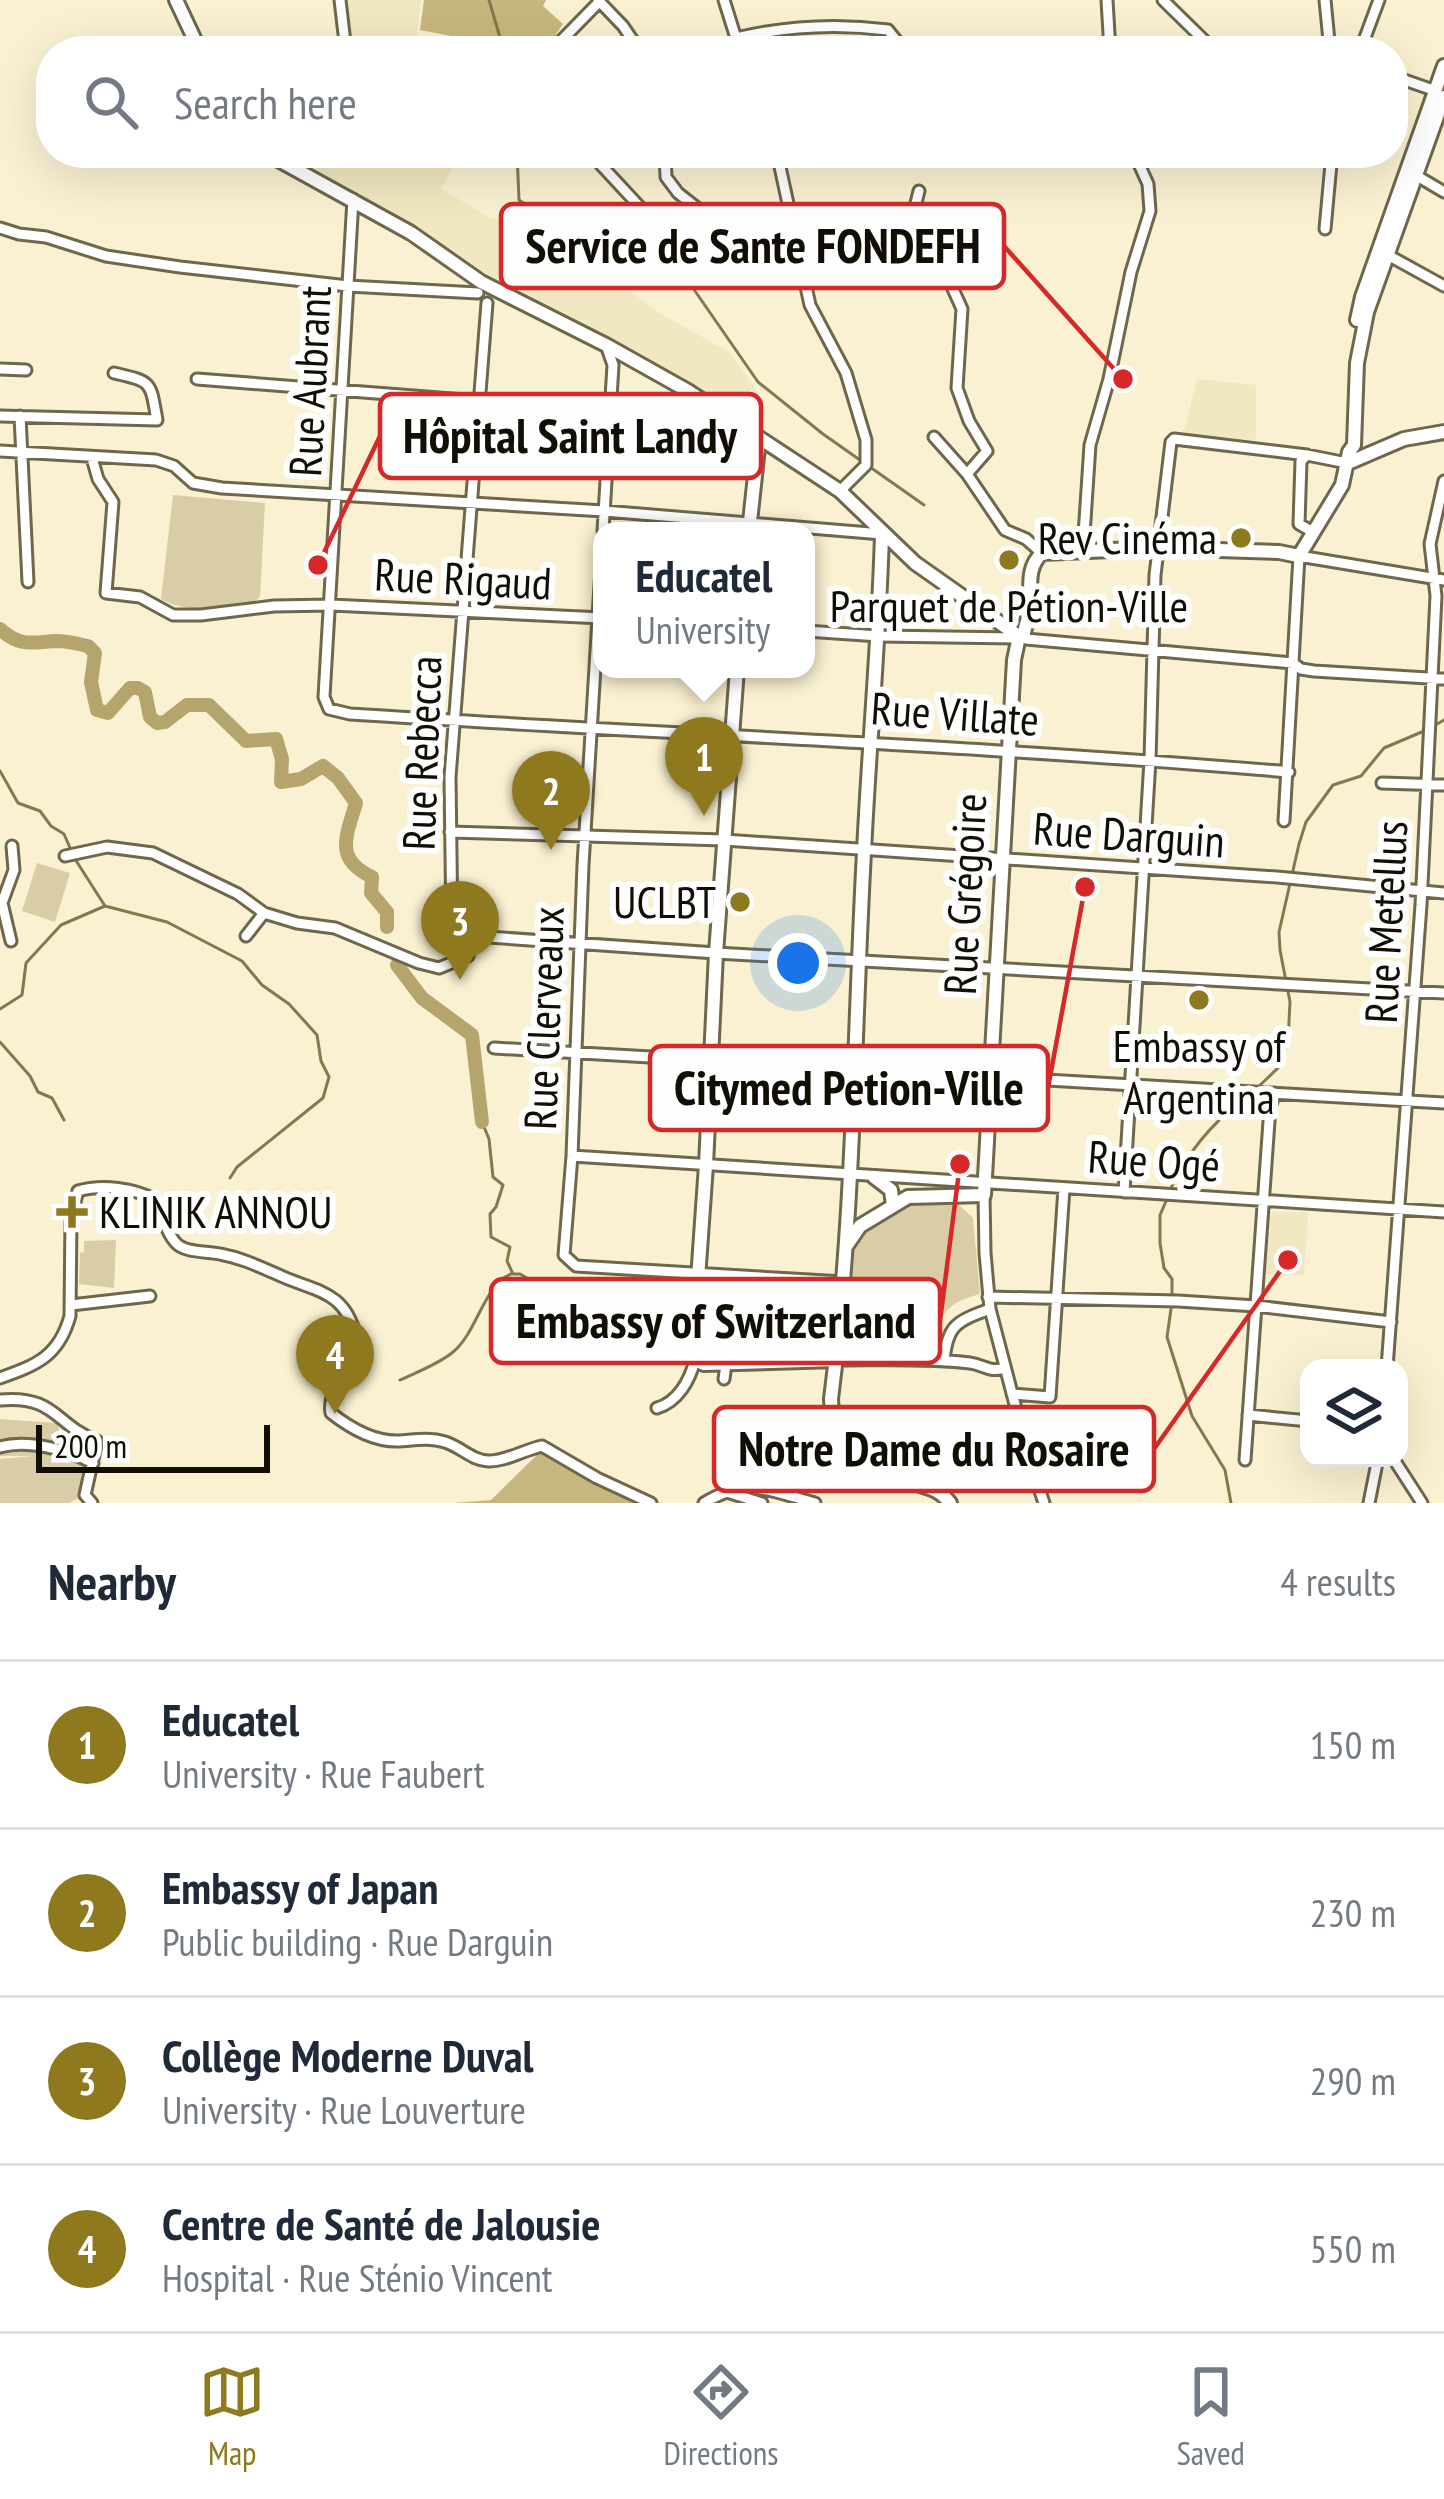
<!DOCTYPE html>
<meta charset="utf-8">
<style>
:root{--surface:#fff;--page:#f2f2f3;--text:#1f2937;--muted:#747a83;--line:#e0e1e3;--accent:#8f791f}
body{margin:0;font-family:"PT Sans Narrow",sans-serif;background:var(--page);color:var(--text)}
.controls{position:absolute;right:36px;bottom:36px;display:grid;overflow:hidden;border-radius:24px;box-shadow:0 12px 48px #0002}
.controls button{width:108px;height:108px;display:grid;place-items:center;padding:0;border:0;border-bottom:3px solid var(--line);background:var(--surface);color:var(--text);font:60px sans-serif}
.scale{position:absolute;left:36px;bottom:30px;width:234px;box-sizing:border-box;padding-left:12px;border:6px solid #110e05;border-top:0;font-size:33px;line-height:42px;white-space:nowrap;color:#110e05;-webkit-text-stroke:9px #fefefe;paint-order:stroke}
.you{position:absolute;left:798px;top:963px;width:42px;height:42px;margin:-30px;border:9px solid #fff;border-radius:50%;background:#1a73e8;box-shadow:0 0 0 18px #1a73e833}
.badge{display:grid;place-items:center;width:78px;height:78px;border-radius:50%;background:var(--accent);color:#fff;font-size:39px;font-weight:700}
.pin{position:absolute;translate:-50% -99px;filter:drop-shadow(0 3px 6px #0008)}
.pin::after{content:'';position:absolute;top:63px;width:42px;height:36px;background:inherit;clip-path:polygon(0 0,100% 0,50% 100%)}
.popup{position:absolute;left:593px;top:522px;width:222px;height:156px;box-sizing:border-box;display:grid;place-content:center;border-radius:24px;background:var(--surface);filter:drop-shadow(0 3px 9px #0005);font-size:39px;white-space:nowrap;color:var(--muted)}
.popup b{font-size:45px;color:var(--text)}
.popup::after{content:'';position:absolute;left:50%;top:100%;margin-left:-24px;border:24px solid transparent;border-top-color:var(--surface)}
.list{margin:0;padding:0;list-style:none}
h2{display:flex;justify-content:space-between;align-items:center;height:156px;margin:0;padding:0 48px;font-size:51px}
h2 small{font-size:39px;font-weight:400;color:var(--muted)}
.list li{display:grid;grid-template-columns:78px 1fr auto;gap:36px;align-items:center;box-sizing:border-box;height:168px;padding:0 48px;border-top:3px solid var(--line)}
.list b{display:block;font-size:45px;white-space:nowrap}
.list p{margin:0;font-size:39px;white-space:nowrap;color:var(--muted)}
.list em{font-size:39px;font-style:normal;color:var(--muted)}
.icon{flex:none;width:66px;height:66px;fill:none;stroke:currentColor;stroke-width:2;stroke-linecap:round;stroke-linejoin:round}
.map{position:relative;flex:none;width:1444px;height:1503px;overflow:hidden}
.search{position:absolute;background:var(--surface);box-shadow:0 12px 48px #0002;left:36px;right:36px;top:36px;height:132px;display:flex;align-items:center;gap:30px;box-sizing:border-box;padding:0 42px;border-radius:48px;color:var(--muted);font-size:45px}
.sheet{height:828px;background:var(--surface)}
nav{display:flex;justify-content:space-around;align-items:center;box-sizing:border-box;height:168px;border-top:3px solid var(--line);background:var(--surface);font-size:33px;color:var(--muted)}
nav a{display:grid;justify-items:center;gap:6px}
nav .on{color:var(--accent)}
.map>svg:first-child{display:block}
.built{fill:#f1e7c0}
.green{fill:#d8cda6}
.forest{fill:#c7b77e}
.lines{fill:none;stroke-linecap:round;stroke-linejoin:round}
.stream{stroke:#84784e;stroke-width:3}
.river{stroke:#b5a56d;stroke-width:14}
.minor-casing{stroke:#6e674b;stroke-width:15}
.major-casing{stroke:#6e674b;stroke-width:18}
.minor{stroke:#fff;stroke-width:9}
.major{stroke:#fff;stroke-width:12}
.poi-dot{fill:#8f791f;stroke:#fefefe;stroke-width:4.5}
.labels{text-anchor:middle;stroke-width:12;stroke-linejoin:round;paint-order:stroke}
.street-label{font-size:45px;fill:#110e05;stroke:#fefefe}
.poi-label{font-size:45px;fill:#110e05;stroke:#fefefe;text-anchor:end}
.leader{fill:none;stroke:#d62828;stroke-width:4.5}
.callout-dot{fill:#d62828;stroke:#fefefe;stroke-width:4.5}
.callout{fill:#fefefe;stroke:#d62828;stroke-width:4.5}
.callout-label{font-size:48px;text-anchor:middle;font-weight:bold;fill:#110e05}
</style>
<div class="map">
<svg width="1444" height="1503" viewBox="0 0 1444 1503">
<rect width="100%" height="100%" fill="#faf1d2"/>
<path class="built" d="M344,0H421L417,32L426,51H354Z
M276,153H461L441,189L491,218L537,221L658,312L729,352L758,392L746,424L659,370L489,276L389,214Z
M1197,379L1256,385V440L1183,436Z
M1267,1212H1308L1304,1275L1264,1274Z"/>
<path class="green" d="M173,495L265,503L260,596L255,603C229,611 185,613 161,599Z
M37,863L70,873L55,922L22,911Z
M914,1201L956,1202L973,1218L980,1294C946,1303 940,1313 934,1347L917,1352L856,1347L849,1332L854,1247L864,1229C880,1224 890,1219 900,1205Z
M116,1240L114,1288L79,1284L80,1253L84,1252V1241Z
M0,1419L57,1423L68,1457L65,1458L86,1465L80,1497L69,1503H0V1459L33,1456H0Z"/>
<path class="forest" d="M424,0H546L543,6L563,24L544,51H486L467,39L420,30Z
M542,1450L643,1503H455L491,1500Z"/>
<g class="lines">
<path class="stream" d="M489,0L504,51
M517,153L519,200C570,236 581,237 642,234L686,278L758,382L823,434L924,505
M1432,727L1444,720
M0,771L18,803L40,811L51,826L64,834L71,850
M105,906L167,922L242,961L262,985L289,1004L317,1035L321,1061L329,1077L323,1098L237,1167L230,1178
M0,1009L22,995L26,963L61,925L105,906L75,859
M0,1042L30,1076L38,1092L52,1098L64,1120
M1258,1087L1278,1068L1288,1041L1290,1002L1280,950L1279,932L1299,844L1306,822L1333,785L1361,776L1384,748L1424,731
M482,1122L489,1139L493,1177L503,1185L496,1207L490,1214L491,1237L510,1247L507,1261L513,1274H520L543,1287C573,1284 581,1311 594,1334
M1170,1190C1186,1153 1215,1121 1246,1096
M1167,1199L1160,1215V1243L1164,1268L1172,1279V1302L1167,1337L1192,1416L1225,1470L1231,1503
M400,1380C417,1372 439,1364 453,1352C478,1331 483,1286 511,1274"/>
<path class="river" d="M0,629C21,648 32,642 57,641C68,641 78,644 88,646L95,653L91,682L97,710L108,713L130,688H138L145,692L150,717L157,723L165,722L187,705H209L246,741L276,739L282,759L281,782L301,779L323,766L338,778L356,803C346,837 334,859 372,877L371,893L387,912V927
M397,965L422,998L472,1035L482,1122"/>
<defs>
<path id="minor" d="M340,0L346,51
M598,0L623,26L640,51
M724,0L740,51
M1107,0L1110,51
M1163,0L1215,51
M1325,0L1330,51
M736,38C787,26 835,23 888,30L905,51
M551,51L600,1
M1360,51L1379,0
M1393,76L1436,91
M665,153L666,177L678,193L701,211L732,222L793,221
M777,153L810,305L846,373L866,440V465L840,491
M601,165L665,234L692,205
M296,170L305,153
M1412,173L1444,192
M919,191L913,215V232L944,269L962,309L957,388L969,421L987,451L967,474
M353,199L324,697L329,709L350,714C663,734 976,745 1289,772
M0,228L19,234L46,237L106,256L180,267L348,286L478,293
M1325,229L1332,153
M1386,254L1444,286
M487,303L450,777L452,930L474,936L716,953L1444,993
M0,369L26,370
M197,379L478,401L610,415
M0,416L157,420C150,381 153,382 114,373
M20,416L28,582
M934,437L967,474L1005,530L1026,539L1042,553
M0,451L156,460L174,466L193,483L222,488L604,511L882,534
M1307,455L1301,461L1299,524L1313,532
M92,458L98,479L113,502L106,593L140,597L173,615H201L274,606L331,605L602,618
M603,531L613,365L606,345
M1083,550L1090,445L1109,379L1131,272L1150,211L1148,184L1134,153
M602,552L583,865L572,1156L564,1255L576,1266L843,1282
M806,631L879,636L1016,638
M1026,639L1293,663L1301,669L1314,671L1444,679
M1382,783L1444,785
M1284,821L1299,556L1444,580
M450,832L724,840L1277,877L1444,893
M65,856L107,847L153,853L238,894L264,913L297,923L335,928L419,963L439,968L468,956L474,936
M246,936L264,913
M11,941L2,903L14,870L12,846
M494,1048L1444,1103
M572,1156L1444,1212
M1124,1192L1150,760L1155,575L1171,442L1174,439L1307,455L1347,463
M984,1195L985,1253L990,1309L1029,1458L1044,1503
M988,1297L1178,1301L1256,1306L1391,1322
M71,1305L150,1296
M836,1360C880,1360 926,1358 970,1363C985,1365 989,1373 1005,1368
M944,1361C947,1324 958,1321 990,1309
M1387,1368L1421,905L1436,596L1430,544L1444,481
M0,1378C37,1365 59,1356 70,1316L71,1216L78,1191C102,1184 134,1188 156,1200C162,1213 166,1233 176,1243C185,1253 206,1251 220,1254C242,1258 260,1267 281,1276C316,1292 345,1290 356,1337C362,1366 326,1383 331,1413C350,1428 373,1442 399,1441C415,1440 429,1437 445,1442C461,1447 471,1460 488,1461C504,1462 524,1450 542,1446L597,1478L651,1503
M724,1379L726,1364
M1012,1394L1050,1397L1064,1188
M0,1400C56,1395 55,1425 97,1441L85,1495L92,1503
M657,1408C678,1402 690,1380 695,1360
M1248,1415L1309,1421
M0,1447C28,1439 68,1450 93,1463
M1393,1458L1422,1503
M1245,1460L1270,1107L1275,1093
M727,1492L762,1503
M704,1503C746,1477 771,1491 815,1503
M1369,1503L1378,1458"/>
<path id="major" d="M176,0L200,51
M266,153L411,233L481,282L606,345L688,391L840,491L915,563L1017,635
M1357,320L1362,297L1444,66
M1348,463L1404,439L1444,432
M749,531L759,439
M882,534C879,640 869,746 864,852C854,1035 854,1218 831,1399C834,1466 862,1466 917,1484C931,1488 941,1491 950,1503
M1024,633C1025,626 1028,620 1029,613C1033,591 1024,570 1042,553L1158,548L1279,552L1299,556L1342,485L1349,452L1354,445L1357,363L1367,312L1444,97
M737,669L716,953L706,1165L693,1350L695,1360L704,1364L836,1360
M874,1177L891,1190L893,1206
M847,1245L860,1226L908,1197L984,1195L1014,660L1018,641"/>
</defs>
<use href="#minor" class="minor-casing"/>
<use href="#major" class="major-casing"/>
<use href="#minor" class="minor"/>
<use href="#major" class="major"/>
</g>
<g class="poi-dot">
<circle cx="1241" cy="538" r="12"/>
<circle cx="1009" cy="560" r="12"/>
<circle cx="740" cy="902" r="12"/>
<circle cx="1199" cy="1000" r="12"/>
<path d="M66 1194h12v12h12v12h-12v12h-12v-12h-12v-12h12z"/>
</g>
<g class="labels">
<g class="street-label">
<text transform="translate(310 381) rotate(-87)" y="16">Rue Aubrant</text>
<text transform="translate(463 579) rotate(3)" y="16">Rue Rigaud</text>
<text transform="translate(955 714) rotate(4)" y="16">Rue Villate</text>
<text transform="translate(422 753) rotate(-88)" y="16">Rue Rebecca</text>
<text transform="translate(1129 835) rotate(4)" y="16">Rue Darguin</text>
<text transform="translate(965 894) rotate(-87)" y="16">Rue Grégoire</text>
<text transform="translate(1386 922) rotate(-87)" y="16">Rue Metellus</text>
<text transform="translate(544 1018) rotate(-88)" y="16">Rue Clerveaux</text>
<text transform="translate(1154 1161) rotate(4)" y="16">Rue Ogé</text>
</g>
<g class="poi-label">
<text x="1217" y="554">Rev Cinéma</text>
<text x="1009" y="622" text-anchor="middle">Parquet de Pétion-Ville</text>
<text x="716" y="918">UCLBT</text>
<text x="1199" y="1062" text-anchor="middle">Embassy of<tspan x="1199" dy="52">Argentina</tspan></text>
<text x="99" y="1228" text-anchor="start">KLINIK ANNOU</text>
</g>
</g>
<path class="leader" d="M1123 379L1004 246M318 565L380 436M1085 887L1048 1088M960 1164L940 1321M1288 1260L1154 1449"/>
<g class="callout-dot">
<circle cx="1123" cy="379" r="12"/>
<circle cx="318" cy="565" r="12"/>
<circle cx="1085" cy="887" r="12"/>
<circle cx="960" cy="1164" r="12"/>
<circle cx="1288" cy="1260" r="12"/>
</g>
<g class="callout">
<rect x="501" y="204" width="503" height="84" rx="12"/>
<rect x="380" y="394" width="381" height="84" rx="12"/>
<rect x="650" y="1046" width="398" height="84" rx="12"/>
<rect x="491" y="1279" width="449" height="84" rx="12"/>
<rect x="714" y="1407" width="440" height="84" rx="12"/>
</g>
<g class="callout-label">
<text x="753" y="263">Service de Sante FONDEFH</text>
<text x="570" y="453">Hôpital Saint Landy</text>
<text x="849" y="1105">Citymed Petion-Ville</text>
<text x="716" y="1338">Embassy of Switzerland</text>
<text x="934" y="1466">Notre Dame du Rosaire</text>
</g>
</svg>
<div class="controls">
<button><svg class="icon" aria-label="layers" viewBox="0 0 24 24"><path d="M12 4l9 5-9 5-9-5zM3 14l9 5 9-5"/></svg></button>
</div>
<div class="scale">200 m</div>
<div class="you"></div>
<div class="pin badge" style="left:704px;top:816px">1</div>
<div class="popup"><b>Educatel</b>University</div>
<div class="pin badge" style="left:551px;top:850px">2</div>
<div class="pin badge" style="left:460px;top:980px">3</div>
<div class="pin badge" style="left:335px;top:1414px">4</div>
<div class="search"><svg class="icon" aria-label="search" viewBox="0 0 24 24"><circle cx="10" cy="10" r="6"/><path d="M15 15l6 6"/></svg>Search here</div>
</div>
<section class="sheet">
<h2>Nearby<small>4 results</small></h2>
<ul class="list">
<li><span class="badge">1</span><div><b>Educatel</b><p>University · Rue Faubert</p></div><em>150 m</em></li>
<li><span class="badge">2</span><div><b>Embassy of Japan</b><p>Public building · Rue Darguin</p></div><em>230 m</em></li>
<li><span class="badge">3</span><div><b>Collège Moderne Duval</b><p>University · Rue Louverture</p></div><em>290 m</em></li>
<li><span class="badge">4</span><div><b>Centre de Santé de Jalousie</b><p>Hospital · Rue Sténio Vincent</p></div><em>550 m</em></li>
</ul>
</section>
<nav>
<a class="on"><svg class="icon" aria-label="map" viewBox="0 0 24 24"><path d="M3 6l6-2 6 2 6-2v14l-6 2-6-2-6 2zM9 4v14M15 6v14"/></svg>Map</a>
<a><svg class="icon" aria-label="directions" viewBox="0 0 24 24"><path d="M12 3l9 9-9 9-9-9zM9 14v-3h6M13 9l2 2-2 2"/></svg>Directions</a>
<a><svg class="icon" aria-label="saved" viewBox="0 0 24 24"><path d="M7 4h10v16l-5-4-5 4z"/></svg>Saved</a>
</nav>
